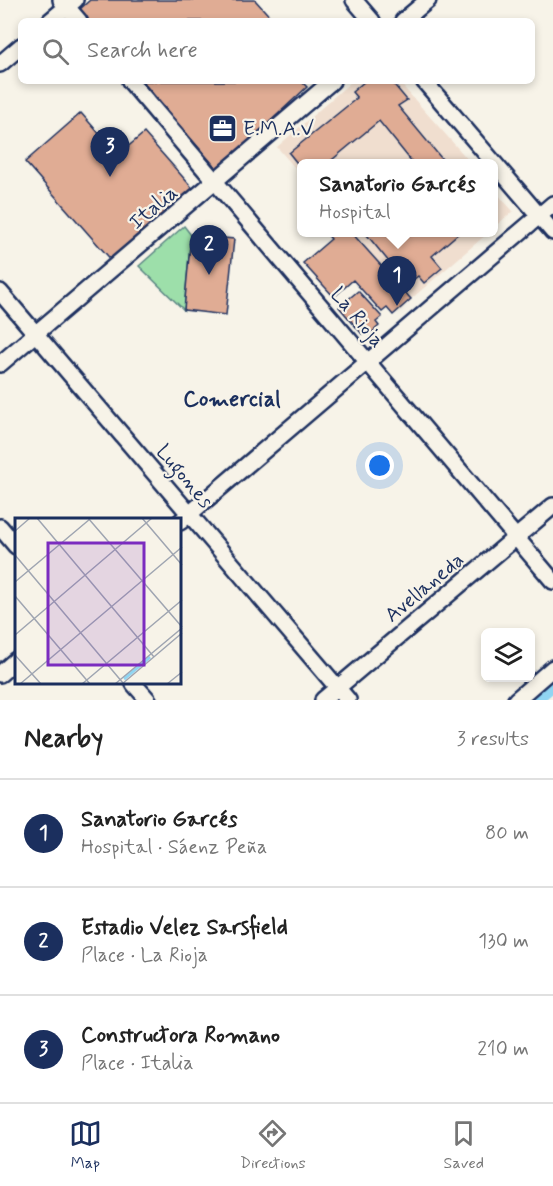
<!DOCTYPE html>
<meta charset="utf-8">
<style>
:root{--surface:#fff;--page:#f2f2f2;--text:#222;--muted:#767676;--line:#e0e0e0;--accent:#1b2f5e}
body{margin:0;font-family:Mynerve,sans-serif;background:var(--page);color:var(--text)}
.controls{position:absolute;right:18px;bottom:18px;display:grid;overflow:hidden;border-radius:9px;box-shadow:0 3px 9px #0003}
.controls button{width:54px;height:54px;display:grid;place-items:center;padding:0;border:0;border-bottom:2px solid var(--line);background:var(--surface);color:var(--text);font:30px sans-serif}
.you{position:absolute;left:380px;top:466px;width:21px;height:21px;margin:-15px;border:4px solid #fff;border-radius:50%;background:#1a73e8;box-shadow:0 0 0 9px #1a73e833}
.badge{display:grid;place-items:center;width:39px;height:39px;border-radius:50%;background:var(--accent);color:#fff;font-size:20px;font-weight:700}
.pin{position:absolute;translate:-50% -50px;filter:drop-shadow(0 2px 3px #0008)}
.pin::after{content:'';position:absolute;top:32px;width:21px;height:18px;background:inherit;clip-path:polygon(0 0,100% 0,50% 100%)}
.popup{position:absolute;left:297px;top:159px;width:201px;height:78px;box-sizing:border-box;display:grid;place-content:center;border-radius:9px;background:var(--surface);filter:drop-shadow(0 2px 4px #0005);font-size:20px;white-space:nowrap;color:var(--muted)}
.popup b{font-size:22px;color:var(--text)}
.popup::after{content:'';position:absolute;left:50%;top:100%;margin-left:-12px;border:12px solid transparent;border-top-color:var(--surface)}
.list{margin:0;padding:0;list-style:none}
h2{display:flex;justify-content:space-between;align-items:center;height:78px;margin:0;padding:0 24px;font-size:26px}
h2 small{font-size:20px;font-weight:400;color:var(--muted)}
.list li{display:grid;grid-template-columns:39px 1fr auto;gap:18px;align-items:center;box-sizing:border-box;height:108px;padding:0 24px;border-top:2px solid var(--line)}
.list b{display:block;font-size:22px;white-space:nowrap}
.list p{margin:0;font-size:20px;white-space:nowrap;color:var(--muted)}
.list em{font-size:20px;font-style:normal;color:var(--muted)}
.icon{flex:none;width:33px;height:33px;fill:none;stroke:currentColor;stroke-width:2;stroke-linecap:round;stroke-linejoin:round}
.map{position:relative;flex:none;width:553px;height:700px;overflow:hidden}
.search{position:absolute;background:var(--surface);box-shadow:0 3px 9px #0003;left:18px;right:18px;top:18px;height:66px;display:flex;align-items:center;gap:15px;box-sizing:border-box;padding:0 21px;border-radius:9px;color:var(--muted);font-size:22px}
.sheet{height:402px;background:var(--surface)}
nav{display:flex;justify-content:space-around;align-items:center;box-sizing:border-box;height:84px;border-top:2px solid var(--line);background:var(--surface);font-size:16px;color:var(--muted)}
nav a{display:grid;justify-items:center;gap:3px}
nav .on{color:var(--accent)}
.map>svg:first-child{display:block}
.built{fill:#f0decf}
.park{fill:#9ddfaa;stroke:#5c8784;stroke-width:1.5}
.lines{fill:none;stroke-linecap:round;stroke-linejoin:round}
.canal{stroke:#90d5f2;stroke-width:14}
.building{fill:#e0ac94;stroke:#1b2f5e;stroke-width:1.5}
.minor-casing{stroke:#1b2f5e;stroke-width:20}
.minor{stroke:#f7f3e8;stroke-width:15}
.labels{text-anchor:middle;stroke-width:4.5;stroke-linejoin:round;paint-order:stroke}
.poi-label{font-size:21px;fill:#1b2f5e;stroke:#f7f3e8;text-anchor:start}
.street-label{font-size:21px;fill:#1b2f5e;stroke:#f7f3e8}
.neighbourhood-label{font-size:22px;font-weight:bold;fill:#1b2f5e;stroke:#f7f3e8}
.inset-river{fill:none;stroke:#90d5f2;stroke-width:3}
.inset-road{fill:none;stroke:#9fa5b1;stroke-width:1.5}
.view{fill:#7b2cbf;fill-opacity:0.15;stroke:#7b2cbf;stroke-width:3}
.inset-edge{fill:none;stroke:#1b2f5e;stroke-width:3}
</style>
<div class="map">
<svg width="553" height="700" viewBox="0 0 553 700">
<rect width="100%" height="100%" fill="#f7f3e8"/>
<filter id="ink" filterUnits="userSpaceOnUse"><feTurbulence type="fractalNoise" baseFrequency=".0167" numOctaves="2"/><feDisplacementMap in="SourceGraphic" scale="12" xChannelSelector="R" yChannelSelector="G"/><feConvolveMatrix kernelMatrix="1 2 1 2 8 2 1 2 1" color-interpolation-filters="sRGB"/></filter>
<g filter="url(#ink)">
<path class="built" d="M352,81H398L471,163L301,164V175L277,147Z
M493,189L513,211L493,228Z
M353,233H488L411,299Z"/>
<path class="park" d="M184,226L191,235L184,310L139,266Z"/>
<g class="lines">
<path class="canal" d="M534,700L553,684"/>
</g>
<path class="building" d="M90,0H255L274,21H89L79,10Z
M141,81H301L307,87L218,170Z
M365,81H391L407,100L398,106L446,164H410L412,162L379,121L327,164H301V168L289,153L357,98L352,92Z
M81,113L118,155L144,133L196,192L114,263L25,162Z
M325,232H351L411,299L393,315L387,308L382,312L353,280L334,297L303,263L331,239Z
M370,232H460L432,256L442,268L424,283L418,276L413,280L409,274L403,279L367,235Z
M191,235L234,239L226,315L184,310Z
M358,291L382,317L376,322L379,326L369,335L366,331L362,334L339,307Z"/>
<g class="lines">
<defs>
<path id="minor" d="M61,0L79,21
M354,0L372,21
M50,21L75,0
M403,21L428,0
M0,64L21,46
M130,81L553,581
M424,81L553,232
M0,292L348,700
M0,364L332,81
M180,522L553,204
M0,527L16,546
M0,674L16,660
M134,684L148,700
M323,700L553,506
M516,700L553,668"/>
</defs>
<use href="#minor" class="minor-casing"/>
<use href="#minor" class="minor"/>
</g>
</g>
<defs>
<symbol id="office-square" viewBox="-11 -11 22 22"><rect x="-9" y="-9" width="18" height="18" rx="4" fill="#1b2f5e" stroke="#f7f3e8"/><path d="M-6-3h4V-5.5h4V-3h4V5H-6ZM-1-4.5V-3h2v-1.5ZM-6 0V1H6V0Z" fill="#fff"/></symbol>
</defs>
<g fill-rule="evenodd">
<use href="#office-square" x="206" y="112" width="33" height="33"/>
</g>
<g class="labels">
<g class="poi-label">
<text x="243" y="135">E.M.A.V</text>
</g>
<g class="street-label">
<text transform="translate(153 207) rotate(-40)" y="7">Italia</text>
<text transform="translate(358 317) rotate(50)" y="7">La Rioja</text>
<text transform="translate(185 476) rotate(50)" y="7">Lugones</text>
<text transform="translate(424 587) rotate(-40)" y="7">Avellaneda</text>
</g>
<g class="neighbourhood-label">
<text x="232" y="406">Comercial</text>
</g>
</g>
<g transform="translate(15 518)">
<rect width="166" height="166" fill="#f7f3e8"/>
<path class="inset-river" d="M109,161L135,139"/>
<path class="inset-road" d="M22,0L139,139M73,0L167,109M127,0L167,47M0,13L15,0M0,37L108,165M0,64L75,1M0,78L75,166M0,117L137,0M0,137L26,166M5,166L167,29M67,166L167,82M100,166L167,110M107,166L167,115M152,166L167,154"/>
<path class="view" d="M33,25H129V147H33Z"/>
<rect width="166" height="166" class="inset-edge"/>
</g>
</svg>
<div class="controls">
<button><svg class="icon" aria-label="layers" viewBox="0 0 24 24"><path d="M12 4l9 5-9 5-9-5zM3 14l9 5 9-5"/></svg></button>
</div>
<div class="you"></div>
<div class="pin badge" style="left:397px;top:306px">1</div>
<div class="popup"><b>Sanatorio Garcés</b>Hospital</div>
<div class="pin badge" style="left:209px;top:275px">2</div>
<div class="pin badge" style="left:110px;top:177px">3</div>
<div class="search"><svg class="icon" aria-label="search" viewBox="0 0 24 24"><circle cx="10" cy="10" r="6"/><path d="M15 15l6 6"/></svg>Search here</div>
</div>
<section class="sheet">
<h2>Nearby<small>3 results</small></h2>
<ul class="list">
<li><span class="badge">1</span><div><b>Sanatorio Garcés</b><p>Hospital · Sáenz Peña</p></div><em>80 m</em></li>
<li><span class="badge">2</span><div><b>Estadio Velez Sarsfield</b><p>Place · La Rioja</p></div><em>130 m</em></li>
<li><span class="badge">3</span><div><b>Constructora Romano</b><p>Place · Italia</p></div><em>210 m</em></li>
</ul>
</section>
<nav>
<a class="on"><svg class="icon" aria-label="map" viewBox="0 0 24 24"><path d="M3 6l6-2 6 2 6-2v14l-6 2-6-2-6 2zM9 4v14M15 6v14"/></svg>Map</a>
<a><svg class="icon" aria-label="directions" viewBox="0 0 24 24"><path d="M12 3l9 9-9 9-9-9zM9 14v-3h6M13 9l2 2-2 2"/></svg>Directions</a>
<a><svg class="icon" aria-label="saved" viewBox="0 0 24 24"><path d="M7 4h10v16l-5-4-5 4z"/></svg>Saved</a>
</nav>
